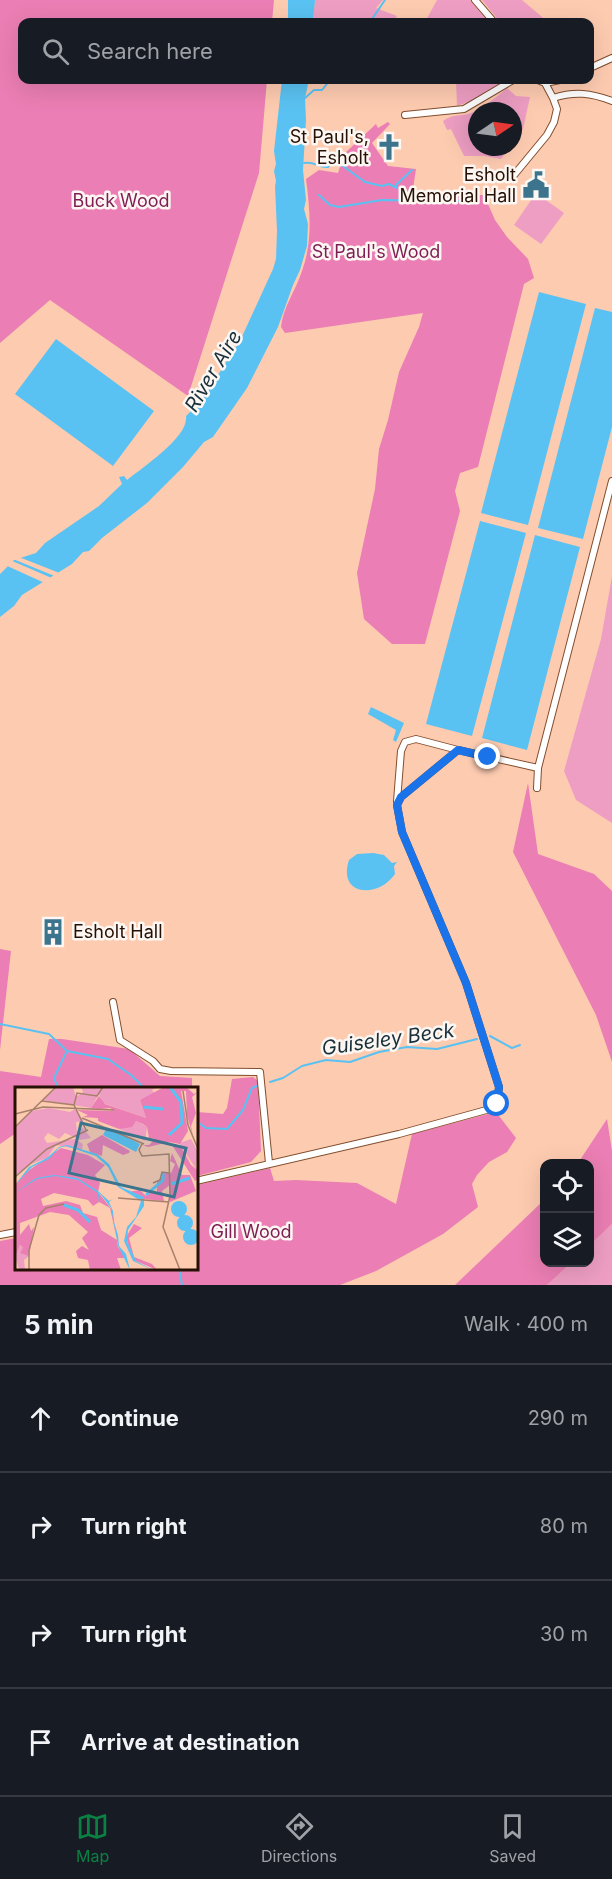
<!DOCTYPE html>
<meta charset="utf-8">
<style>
:root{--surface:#171b24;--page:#242831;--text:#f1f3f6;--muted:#9ea1a6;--line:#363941;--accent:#0b8043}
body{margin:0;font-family:Inter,sans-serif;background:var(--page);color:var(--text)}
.controls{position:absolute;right:18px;bottom:18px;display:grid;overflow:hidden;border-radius:12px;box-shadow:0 6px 24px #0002}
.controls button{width:54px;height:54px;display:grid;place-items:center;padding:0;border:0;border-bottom:2px solid var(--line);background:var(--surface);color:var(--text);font:30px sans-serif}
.compass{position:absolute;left:468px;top:102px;width:54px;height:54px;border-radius:50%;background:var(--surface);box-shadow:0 6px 24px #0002;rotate:77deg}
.stop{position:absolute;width:18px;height:18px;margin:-14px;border:4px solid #1a73e8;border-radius:50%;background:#fff}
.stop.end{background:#1a73e8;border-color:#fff;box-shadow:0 2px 6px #0008}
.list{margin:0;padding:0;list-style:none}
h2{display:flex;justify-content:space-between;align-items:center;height:78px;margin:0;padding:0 24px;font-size:26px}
h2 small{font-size:20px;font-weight:400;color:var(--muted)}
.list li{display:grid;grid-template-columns:39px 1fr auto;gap:18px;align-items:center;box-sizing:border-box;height:108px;padding:0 24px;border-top:2px solid var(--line)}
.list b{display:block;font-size:22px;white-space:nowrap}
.list em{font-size:20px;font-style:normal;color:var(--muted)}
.icon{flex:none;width:33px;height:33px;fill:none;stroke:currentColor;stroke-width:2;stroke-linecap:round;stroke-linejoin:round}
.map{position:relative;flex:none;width:612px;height:1285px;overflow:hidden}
.search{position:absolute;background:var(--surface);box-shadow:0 6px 24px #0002;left:18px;right:18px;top:18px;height:66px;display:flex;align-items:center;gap:15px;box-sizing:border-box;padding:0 21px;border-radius:12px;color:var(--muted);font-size:22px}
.sheet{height:510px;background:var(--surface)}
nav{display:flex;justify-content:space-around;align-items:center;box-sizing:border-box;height:84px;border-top:2px solid var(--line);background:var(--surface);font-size:16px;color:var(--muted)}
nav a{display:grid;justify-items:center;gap:3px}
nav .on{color:var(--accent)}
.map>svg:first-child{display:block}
.green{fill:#ee9ec3}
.forest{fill:#eb7eb4}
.water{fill:#5ac2f2}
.pier{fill:#fdcbb0}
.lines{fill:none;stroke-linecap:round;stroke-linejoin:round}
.stream{stroke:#5ac2f2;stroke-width:2}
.minor-casing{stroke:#824e2e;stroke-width:8}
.minor{stroke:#fff;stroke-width:6}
.route{stroke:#1a73e8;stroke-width:8}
.labels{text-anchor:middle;stroke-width:5;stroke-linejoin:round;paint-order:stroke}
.poi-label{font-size:18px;fill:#261004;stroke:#fdf7f3;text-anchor:end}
.park-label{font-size:18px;fill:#7e1e54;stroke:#fdf7f3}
.water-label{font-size:20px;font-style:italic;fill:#19303b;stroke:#fdf7f3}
.inset-river{fill:none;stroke:#5ac2f2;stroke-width:3}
.inset-road{fill:none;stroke:#a7806b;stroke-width:1.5}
.view{fill:#3c748e;fill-opacity:0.15;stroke:#3c748e;stroke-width:3}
.inset-edge{fill:none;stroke:#261004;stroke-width:3}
</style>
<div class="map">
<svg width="612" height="1285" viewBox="0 0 612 1285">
<rect width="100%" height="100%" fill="#fdcbb0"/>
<path class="green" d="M315,0H383L376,8L397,16L393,22H313Z
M437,0H470L489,22H425Z
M482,0H522L548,22H500Z
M456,80H507L471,101L457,106Z
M507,88L516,96L530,97L523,129L513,143V111H477V147H510L501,159L484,156H464L451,129L447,130L443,121C454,113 460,117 471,113C485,107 495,98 507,88Z
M536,193L564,213L541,244L514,225Z
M612,576V823L576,800L564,771L601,639Z
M612,1224V1285H547L571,1263L590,1262V1245Z"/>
<path class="forest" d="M0,0H274L272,22H22V80H267L259,173L188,396L50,300L0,343Z
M388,122L390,124L372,143L388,166L416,169L412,195H484L495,220L507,237L528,259L534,278L524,284L478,467L460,473L455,491L460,511L425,644H392L364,619L357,573L375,489L379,449L388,420L399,372L419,327L423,313L285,333L281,327C283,307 296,290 302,271C313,241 310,210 306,179L319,170L338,173L344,154L376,124L378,128Z
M528,783L538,854L594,874L612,891V1062L596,1015L513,852Z
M0,949L11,951L0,1050Z
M49,1039H62L129,1049L160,1076L192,1078V1088H16V1133L0,1144V1071L41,1077Z
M253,1077L258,1081L261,1151L251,1162L197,1176V1112L223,1114L227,1108L232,1079Z
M496,1112L516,1138L507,1152L489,1162L477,1175L472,1184L478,1207L443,1234L376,1271L340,1285H0V1241L16,1238V1268H196L197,1185L270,1168L274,1181L296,1180L357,1183L396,1204L412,1134Z
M607,1119L612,1151V1224L590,1245V1164L578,1163Z
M544,1200V1262L571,1263L547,1285H455Z"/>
<path class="water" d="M288,0H315L313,22H288Z
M282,80H309L305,98L306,120L303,170L306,200L304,209L308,224L307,246L300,270L293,285L278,327L247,388L213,437L204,442L183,467L147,503L102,538L89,551L83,552L72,564L22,595L14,606L0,617V574L14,560L36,553L45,543L99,506L122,484L119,477L124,476L127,480C143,467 189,437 186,416L201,401L240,341L273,269L276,259L277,231L275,186L276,181L274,171L276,164L274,151Z
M539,292L586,304L528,525L481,513Z
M595,308L612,312V427L583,539L538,528Z
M56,339L154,411L113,466L15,394Z
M480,521L526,533L472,736L426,724Z
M535,535L580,547L527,750L482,738Z
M371,707L404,723L396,742L393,740L396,730L368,714Z
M373,853L384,855L392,863L397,862L394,866L395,874C378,899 337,896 349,860L357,854Z"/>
<path class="pier" d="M15,557H19L62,574L57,577L13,559Z
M10,560L54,579L47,584L5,565Z"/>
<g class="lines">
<path class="stream" d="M370,22L385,0
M305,98L314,90H322L330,80
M304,163C315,161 318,168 328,167L333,162L336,161L365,182L382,186L389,184L397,188V184L412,170
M319,195L330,205L339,207L382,200L468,201
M0,1024L49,1034L67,1051L108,1059L131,1075L144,1088
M490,1036L512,1048L520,1045
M270,1082L283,1078L302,1066L326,1060L350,1062L379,1052L407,1047L437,1049L477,1039
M58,1088L54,1078L67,1051
M196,1121L206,1128L227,1129L243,1110L252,1088L257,1086
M179,1268L182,1285"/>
<defs>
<path id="minor" d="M475,0L494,22
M590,68L612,58
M545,83L560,80
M553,98C575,91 591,93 612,101
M405,115L464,109L513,80
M514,175L547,135L554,122L557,109L553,98L545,83L538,80
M537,788L538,768L612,481
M397,801L401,751L405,742L416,739L458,750
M113,1002L120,1040L153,1061L160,1069L171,1071L260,1072L269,1163
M196,1181L399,1134L490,1109L497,1104L499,1087L466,983L402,832L397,805L401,797L458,750L538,768
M0,1235L16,1232"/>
</defs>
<use href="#minor" class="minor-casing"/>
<use href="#minor" class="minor"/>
</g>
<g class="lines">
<path class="route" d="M488,757L458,750L401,797L397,805L402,832L466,983L499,1087L497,1104"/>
</g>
<defs>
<symbol id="church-bare" viewBox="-9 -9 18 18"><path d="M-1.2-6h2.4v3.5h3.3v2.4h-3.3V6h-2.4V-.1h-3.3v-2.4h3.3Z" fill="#3c748e" stroke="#fdf7f3" stroke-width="2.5" paint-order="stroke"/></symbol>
<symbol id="civic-bare" viewBox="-9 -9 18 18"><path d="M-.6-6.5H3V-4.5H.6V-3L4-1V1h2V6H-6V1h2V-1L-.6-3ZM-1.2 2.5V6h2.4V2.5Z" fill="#3c748e" stroke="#fdf7f3" stroke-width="2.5" paint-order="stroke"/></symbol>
<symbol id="building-bare" viewBox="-9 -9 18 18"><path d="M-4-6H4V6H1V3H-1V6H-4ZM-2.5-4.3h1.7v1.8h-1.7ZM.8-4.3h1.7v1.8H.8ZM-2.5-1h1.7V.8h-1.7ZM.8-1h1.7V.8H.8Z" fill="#3c748e" stroke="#fdf7f3" stroke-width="2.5" paint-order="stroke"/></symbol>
</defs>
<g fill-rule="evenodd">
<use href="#church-bare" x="370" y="128" width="38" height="38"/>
<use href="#civic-bare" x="517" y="166" width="38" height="38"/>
<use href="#building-bare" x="34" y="913" width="38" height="38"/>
</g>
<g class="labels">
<g class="poi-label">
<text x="369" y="143">St Paul's,<tspan x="369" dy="21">Esholt</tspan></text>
<text x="516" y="181">Esholt<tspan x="516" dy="21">Memorial Hall</tspan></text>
<text x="73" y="938" text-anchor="start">Esholt Hall</text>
</g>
<g class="park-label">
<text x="121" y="207">Buck Wood</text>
<text x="376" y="258">St Paul's Wood</text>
<text x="251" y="1238">Gill Wood</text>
</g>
<g class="water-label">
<text transform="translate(213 371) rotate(-59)" y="7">River Aire</text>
<text transform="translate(388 1039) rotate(-8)" y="7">Guiseley Beck</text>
</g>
</g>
<g transform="translate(15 1087)">
<rect width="183" height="183" fill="#fdcbb0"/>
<path d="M42,0H58L61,10L68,5L66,0H143L137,3L140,7L125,13L131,31L88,16L84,7L76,21L28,13ZM34,21L55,25L60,22L69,34L61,35L62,45L68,41L76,51L65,53L50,46L44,52L33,46L29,51L32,56L60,52L68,57L67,63L41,58L32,71L16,77L0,90V41L16,24ZM122,34L132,40L130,54L104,42ZM176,52L183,65L181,82L164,56ZM5,158L14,169L9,173L10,183H0L4,182L0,169Z" fill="#ee9ec3"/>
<path d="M149,0H171L179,7L183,5L177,10L181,26L176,39L178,49L172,28L171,4H166L173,44L165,57L154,55L133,60L128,58H134L140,52L134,51L132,40L128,37L121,34L117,40L104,42L83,34V31L68,30L73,28L62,23L99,24L95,21L85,22L64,21H76L84,9L90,17L131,31L125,13ZM87,48L115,64L114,66L108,68L88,58L87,69L75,65L72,57ZM157,58H165L176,78L181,82L183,78V92L180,94ZM46,61L73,68L90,78L80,88L85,96L83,105L97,123L103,160L111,171H102L106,183H75L73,173L63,171L61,164L67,159L74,163L67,151L73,145L54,128L35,125L5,136V148L14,137L16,144L19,140L14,169L5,166L8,161L5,158L0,170V98L10,86ZM39,106L73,113L78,119L84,115L95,121L102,153L86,143L82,130L68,126L65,118L51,114L28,119L26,112ZM157,66L167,88H175L181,104L155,115V98L147,104L149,114L129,112L113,105L125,103L131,109L132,103L142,106V95L149,89L147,86H156L160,77L155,74ZM119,137L127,141L114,151L119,170L137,177L142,183L121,174L116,167L111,150Z" fill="#eb7eb4" fill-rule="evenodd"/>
<path d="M92,40L125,57L121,65L88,48ZM52,58L82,67L94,77L106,100L129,110V119L113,143L112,154L121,174L138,183L118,174L109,154L112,140L121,130L126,114L103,100L93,80L81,69L51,59L44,61L34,72L17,80L0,98L14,80L32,71L44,60ZM39,88L62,91L83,104L94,114L98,112L94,115L98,124L99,135L103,148L104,159L111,167L115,183L103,159L96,121L86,108L84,106V116L83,106L63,93L40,89L22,92L0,106L21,91ZM156 122a8 8 0 1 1 16 0a8 8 0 1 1-16 0ZM162 136a8 8 0 1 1 16 0a8 8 0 1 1-16 0ZM168 150a8 8 0 1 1 16 0a8 8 0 1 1-16 0Z" fill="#5ac2f2"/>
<path class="inset-river" d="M128,20L148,22M154,48L167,36L166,15L155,0M156,97L175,91M131,108L148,93V86M49,118L63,123L75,135"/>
<path class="inset-road" d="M168,4L173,38L183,62M27,14L59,18L71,43M59,18L62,6L82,9L88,0M0,27L28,20L99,23M67,31L129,57M0,40L41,0M127,57L124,63L127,69L154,67L155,109L148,140L165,183M0,90L32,62L73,43M138,96L145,93L147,85L154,86M103,111L154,115M14,183V163L24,128L31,121L49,117"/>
<path class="view" d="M66,36L171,61L159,110L54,86Z"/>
<rect width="183" height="183" class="inset-edge"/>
</g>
</svg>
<div class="controls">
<button><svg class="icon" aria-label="locate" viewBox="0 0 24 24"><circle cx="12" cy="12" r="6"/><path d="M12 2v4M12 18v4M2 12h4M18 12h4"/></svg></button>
<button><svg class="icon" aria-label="layers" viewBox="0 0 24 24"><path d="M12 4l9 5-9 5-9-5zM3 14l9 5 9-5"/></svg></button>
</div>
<svg class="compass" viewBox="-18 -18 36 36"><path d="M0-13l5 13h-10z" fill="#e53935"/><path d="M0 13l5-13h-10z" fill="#9ea1a6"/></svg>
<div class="stop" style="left:497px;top:1104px"></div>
<div class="stop end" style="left:488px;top:757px"></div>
<div class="search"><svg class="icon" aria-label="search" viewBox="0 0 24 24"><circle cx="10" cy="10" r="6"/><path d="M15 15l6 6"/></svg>Search here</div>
</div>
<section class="sheet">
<h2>5 min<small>Walk · 400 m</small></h2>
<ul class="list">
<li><svg class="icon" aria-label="ahead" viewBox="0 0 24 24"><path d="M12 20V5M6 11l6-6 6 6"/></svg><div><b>Continue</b></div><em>290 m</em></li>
<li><svg class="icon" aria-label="right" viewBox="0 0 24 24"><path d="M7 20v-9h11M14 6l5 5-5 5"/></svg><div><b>Turn right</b></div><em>80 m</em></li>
<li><svg class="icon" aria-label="right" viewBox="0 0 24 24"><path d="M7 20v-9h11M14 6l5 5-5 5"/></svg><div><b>Turn right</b></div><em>30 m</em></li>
<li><svg class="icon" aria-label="arrive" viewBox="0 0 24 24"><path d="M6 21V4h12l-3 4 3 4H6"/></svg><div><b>Arrive at destination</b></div></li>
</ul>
</section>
<nav>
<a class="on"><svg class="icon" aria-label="map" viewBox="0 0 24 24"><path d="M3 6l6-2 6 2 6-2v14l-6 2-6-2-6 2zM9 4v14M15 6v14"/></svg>Map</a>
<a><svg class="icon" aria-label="directions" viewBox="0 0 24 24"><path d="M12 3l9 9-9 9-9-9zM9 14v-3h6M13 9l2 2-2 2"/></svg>Directions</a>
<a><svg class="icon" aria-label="saved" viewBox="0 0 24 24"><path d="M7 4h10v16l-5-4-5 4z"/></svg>Saved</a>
</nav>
